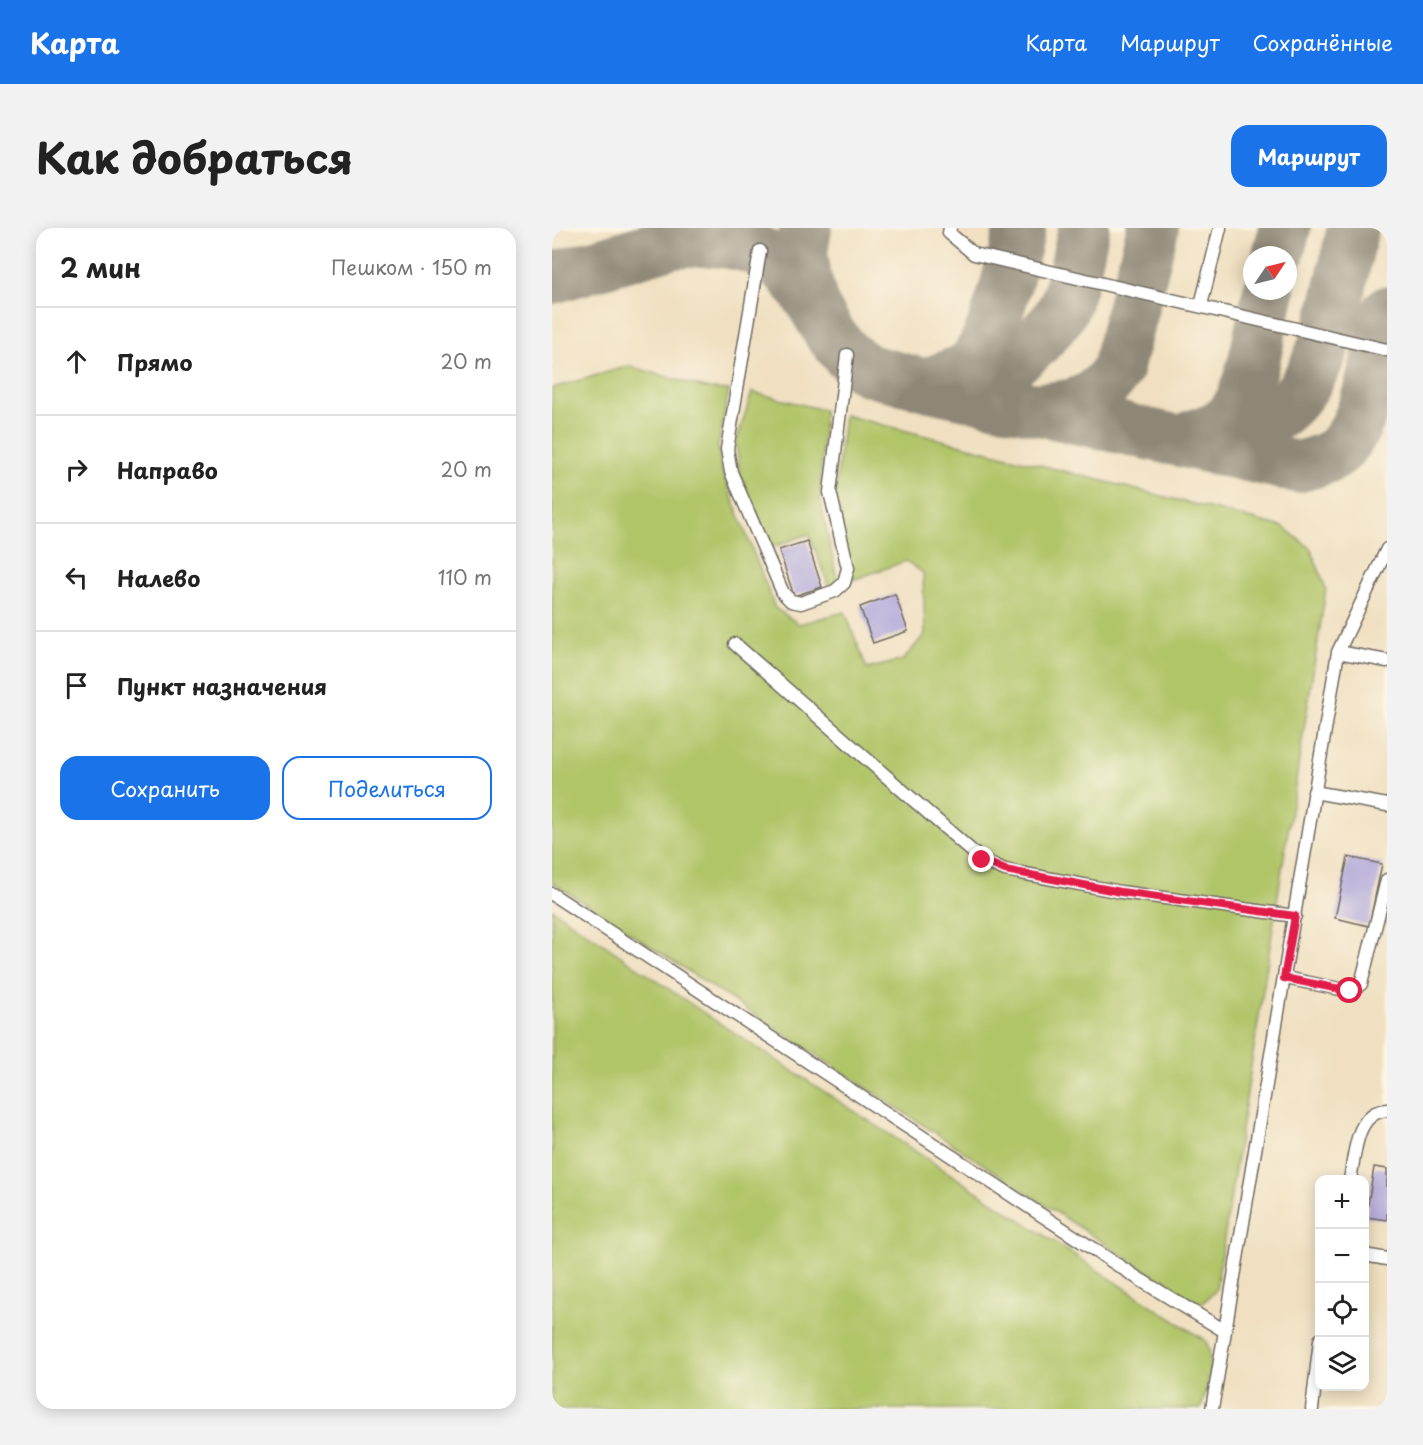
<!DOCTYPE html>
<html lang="ru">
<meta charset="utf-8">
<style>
:root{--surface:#fff;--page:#f2f2f2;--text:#222;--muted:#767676;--line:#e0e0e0;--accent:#1a73e8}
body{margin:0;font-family:"Playpen Sans",sans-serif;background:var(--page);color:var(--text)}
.controls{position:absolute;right:18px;bottom:18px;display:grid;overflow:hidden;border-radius:12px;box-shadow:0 3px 15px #0003}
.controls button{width:54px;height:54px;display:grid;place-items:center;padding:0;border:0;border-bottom:2px solid var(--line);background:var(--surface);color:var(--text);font:30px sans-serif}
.compass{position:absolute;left:691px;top:18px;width:54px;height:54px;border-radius:50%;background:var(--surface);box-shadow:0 3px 15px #0003;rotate:55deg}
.stop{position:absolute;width:18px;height:18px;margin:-14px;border:4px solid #e11d48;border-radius:50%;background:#fff}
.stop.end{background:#e11d48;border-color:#fff;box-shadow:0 2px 6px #0008}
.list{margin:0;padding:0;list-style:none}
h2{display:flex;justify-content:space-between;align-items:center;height:78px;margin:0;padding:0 24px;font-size:26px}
h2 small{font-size:20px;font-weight:400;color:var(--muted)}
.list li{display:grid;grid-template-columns:39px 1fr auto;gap:18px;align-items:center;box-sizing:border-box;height:108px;padding:0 24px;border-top:2px solid var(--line)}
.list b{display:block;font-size:22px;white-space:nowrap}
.list em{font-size:20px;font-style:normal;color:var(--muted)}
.actions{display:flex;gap:12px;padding:18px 24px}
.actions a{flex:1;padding:14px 0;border:2px solid var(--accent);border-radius:18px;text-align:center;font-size:21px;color:var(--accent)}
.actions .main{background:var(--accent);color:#fff}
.icon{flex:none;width:33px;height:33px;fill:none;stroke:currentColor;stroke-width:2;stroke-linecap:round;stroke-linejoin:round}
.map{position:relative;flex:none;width:835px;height:1181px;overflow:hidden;border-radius:18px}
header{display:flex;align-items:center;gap:36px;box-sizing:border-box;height:84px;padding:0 30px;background:var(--accent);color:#fff}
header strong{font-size:28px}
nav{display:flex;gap:33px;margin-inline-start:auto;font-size:21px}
.intro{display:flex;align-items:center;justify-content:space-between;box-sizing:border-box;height:144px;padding:0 36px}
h1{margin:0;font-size:42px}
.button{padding:15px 27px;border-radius:18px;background:var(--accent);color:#fff;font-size:21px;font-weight:700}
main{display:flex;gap:36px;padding:0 36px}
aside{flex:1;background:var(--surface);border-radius:18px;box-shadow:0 3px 15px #0003}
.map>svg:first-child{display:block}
.green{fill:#b0c468;stroke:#6e784a;stroke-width:1.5}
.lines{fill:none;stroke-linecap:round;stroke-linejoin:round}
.taxiway{stroke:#8e8676;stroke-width:52}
.building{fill:#aea5da}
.lane-casing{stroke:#706a60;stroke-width:15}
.lane{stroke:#fff;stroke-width:12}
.route{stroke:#e11d48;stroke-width:8}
</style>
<header>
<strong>Карта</strong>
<nav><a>Карта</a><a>Маршрут</a><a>Сохранённые</a></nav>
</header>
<div class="intro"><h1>Как добраться</h1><a class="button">Маршрут</a></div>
<main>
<aside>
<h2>2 мин<small>Пешком · 150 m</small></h2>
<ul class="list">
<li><svg class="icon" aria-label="ahead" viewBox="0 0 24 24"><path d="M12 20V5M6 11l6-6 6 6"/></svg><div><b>Прямо</b></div><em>20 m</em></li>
<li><svg class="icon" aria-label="right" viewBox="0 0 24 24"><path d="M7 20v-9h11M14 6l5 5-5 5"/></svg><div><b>Направо</b></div><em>20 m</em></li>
<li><svg class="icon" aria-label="left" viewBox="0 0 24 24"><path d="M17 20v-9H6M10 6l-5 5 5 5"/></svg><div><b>Налево</b></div><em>110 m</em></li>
<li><svg class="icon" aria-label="arrive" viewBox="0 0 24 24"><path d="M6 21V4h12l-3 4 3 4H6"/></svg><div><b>Пункт назначения</b></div></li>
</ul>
<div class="actions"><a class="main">Сохранить</a><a>Поделиться</a></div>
</aside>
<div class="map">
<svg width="835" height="1181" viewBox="0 0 835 1181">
<rect width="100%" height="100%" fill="#fcf5e5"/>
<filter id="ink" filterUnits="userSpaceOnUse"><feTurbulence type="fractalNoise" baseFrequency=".0167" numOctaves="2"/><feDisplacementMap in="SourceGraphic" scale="12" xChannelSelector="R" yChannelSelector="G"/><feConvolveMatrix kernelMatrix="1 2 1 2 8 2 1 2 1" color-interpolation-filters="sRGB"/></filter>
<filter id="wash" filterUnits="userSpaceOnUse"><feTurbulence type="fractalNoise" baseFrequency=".008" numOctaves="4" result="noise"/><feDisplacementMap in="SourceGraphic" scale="24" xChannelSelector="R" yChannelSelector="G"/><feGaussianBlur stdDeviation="1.35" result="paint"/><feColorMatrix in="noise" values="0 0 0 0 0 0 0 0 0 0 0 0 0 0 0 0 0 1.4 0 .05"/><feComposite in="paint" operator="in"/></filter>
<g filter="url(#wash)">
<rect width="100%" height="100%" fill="#f0e0c1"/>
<path class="green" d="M77,138L157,161L177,162L166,218L169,241L223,380L247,396L293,384L315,441L351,432L373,406L371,345L354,333L301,352L283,268L292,187L731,299L759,321L774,361L664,1062L650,1076L631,1067L0,654V160Z
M200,164L272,182L268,270L285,351L279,364L257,306L218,320L188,245L184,215Z
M0,681L158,789L654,1113C664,1135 655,1158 649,1181H0Z"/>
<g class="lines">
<path class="taxiway" d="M172,0L121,14C179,10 222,15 255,68
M254,0L250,23L254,51L261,77L278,106L295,127L316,142L374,157L745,239C760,235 776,232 788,221C816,195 826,121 835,84
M726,27L733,0
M0,50L121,14
M383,153C394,148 408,145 417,138C441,120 461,31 468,0
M387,155C437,149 457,145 492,106C500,97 509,87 513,76C522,52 526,25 532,0
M487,180C524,179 544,173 565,142L601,0
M642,207C655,204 671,198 679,188C700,165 709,95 717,63
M650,218C682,209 720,197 743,170C779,128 788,53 801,0"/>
</g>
<g id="blocks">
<path class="building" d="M255,313L270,359L242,368L227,322Z
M343,366L356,403L321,415L308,379Z
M796,629L830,636L817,698L783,690Z
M822,939L835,941V992L814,989Z"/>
</g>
</g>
<g filter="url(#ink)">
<use href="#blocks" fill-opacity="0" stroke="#706a60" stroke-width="1.5"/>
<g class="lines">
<defs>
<path id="lane" d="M398,0L397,5L422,26L835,122
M208,23L175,221L179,244L231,365L239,373L249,375L283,363L292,355L296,340L278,264L295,127
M649,77L668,0
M183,416L430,632L453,642L569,664L743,688
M786,424L835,433
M762,564L835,577
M0,666L587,1051L671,1102
M733,750L798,763L809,756L835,652
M798,952C803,927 803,884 835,882
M812,1027L835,1031
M660,1181L786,424L835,321
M760,1181L768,1112"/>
</defs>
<use href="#lane" class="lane-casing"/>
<use href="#lane" class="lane"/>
</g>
</g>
<g class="lines" filter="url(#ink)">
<path class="route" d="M430,632L453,642L569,664L743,688L732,750L798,763"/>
</g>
</svg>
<div class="controls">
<button>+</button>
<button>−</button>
<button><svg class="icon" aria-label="locate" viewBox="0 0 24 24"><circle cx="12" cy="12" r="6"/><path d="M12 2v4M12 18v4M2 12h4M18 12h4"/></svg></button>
<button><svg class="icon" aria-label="layers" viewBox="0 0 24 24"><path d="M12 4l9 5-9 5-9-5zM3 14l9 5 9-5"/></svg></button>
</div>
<svg class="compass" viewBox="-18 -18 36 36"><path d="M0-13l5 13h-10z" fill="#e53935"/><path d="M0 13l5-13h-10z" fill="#767676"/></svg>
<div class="stop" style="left:798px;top:763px"></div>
<div class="stop end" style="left:430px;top:632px"></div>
</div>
</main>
